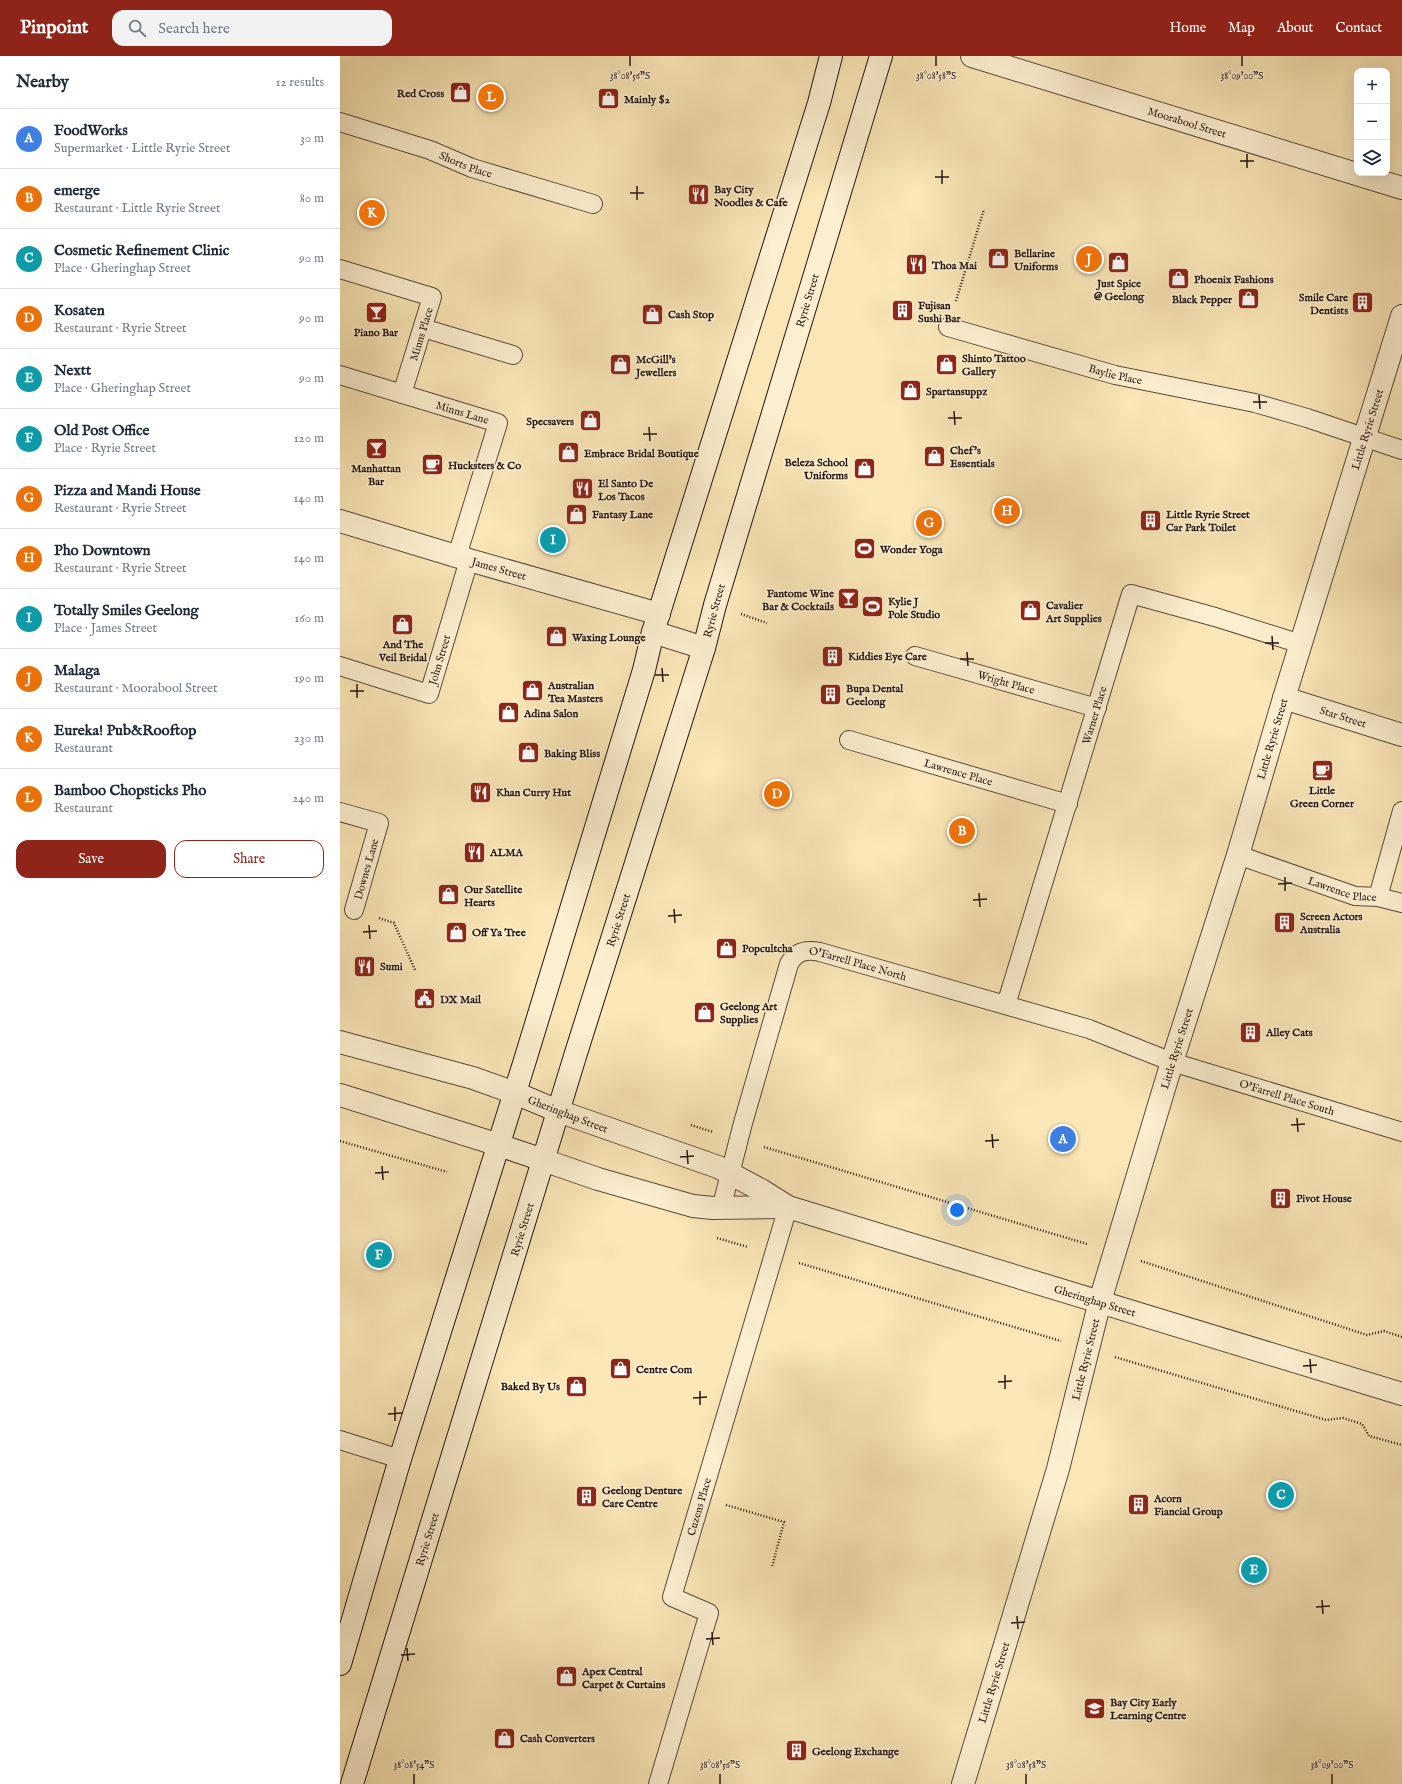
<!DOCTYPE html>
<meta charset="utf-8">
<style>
:root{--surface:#fff;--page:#f2f2f3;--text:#1f2937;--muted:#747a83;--line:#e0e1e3;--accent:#8f2418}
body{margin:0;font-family:"IM FELL English",serif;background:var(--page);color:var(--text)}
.controls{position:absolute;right:12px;top:12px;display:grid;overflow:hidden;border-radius:8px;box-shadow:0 4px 16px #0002}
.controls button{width:36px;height:36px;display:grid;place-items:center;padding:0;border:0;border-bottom:1px solid var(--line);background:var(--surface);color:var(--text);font:20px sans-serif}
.you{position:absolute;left:617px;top:1154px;width:14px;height:14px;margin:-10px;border:3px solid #fff;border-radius:50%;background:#1a73e8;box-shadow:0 0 0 6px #1a73e833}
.badge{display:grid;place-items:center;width:26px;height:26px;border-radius:50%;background:var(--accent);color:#fff;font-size:13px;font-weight:700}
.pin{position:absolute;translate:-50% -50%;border:2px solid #fff;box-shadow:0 1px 4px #0006}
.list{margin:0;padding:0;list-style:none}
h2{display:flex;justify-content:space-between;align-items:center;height:52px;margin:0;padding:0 16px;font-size:17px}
h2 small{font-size:13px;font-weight:400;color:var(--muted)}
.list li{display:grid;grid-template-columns:26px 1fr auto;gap:12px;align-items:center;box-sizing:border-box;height:60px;padding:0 16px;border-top:1px solid var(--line)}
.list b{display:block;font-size:15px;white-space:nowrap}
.list p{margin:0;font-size:13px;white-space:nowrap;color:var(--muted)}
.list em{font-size:13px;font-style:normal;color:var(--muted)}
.actions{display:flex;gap:8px;padding:12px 16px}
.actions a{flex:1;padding:9px 0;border:1px solid var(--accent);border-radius:12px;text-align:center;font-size:14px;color:var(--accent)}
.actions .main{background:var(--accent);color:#fff}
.icon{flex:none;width:22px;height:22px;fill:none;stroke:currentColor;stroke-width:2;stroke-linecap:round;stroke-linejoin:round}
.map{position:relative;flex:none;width:1062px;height:1728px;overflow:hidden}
header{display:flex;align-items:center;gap:24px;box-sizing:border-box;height:56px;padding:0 20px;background:var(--accent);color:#fff}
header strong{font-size:19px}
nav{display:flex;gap:22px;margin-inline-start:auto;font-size:14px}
.search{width:280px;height:36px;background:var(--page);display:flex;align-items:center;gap:10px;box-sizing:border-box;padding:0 14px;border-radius:12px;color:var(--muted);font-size:15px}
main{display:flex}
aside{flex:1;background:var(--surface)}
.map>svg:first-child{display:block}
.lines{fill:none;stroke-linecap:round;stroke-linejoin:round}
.service-casing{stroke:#5a4b3b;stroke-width:20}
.pedestrian-casing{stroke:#5a4b3b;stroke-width:24}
.minor-casing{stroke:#5a4b3b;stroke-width:24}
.tertiary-casing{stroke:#5a4b3b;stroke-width:24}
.secondary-casing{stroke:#251712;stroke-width:24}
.path{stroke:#251712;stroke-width:2.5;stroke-dasharray:1 2;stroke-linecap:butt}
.service{stroke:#fcefd0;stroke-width:18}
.pedestrian{stroke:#fcefd0;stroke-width:22}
.minor{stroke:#fcefd0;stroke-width:22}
.tertiary{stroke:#fcefd0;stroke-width:22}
.secondary{stroke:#fcefd0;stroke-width:22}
.ticks{fill:none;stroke:#251712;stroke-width:1.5}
.labels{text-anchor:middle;stroke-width:3.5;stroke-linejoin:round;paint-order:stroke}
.poi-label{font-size:11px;font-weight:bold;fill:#251712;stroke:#fcefd0;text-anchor:start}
.street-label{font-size:11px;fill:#251712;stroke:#fcefd0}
.ticks-label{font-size:10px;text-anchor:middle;fill:#251712;stroke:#fcefd0;stroke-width:3.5;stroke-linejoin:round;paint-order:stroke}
</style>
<header>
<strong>Pinpoint</strong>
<div class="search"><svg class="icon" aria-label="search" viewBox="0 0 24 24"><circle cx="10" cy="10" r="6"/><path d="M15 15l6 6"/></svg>Search here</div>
<nav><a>Home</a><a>Map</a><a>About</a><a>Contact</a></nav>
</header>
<main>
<aside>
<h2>Nearby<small>12 results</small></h2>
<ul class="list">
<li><span class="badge" style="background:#3f7fe0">A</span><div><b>FoodWorks</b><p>Supermarket · Little Ryrie Street</p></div><em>30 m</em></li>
<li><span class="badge" style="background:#e8710a">B</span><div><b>emerge</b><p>Restaurant · Little Ryrie Street</p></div><em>80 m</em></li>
<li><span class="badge" style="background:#0f9aa8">C</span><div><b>Cosmetic Refinement Clinic</b><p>Place · Gheringhap Street</p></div><em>90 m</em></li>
<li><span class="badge" style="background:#e8710a">D</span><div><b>Kosaten</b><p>Restaurant · Ryrie Street</p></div><em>90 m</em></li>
<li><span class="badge" style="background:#0f9aa8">E</span><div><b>Nextt</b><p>Place · Gheringhap Street</p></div><em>90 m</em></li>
<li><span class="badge" style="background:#0f9aa8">F</span><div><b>Old Post Office</b><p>Place · Ryrie Street</p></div><em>120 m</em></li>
<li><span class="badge" style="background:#e8710a">G</span><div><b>Pizza and Mandi House</b><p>Restaurant · Ryrie Street</p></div><em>140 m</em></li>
<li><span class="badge" style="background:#e8710a">H</span><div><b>Pho Downtown</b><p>Restaurant · Ryrie Street</p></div><em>140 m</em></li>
<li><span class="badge" style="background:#0f9aa8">I</span><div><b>Totally Smiles Geelong</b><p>Place · James Street</p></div><em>160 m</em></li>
<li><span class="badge" style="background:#e8710a">J</span><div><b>Malaga</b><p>Restaurant · Moorabool Street</p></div><em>190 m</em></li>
<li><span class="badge" style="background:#e8710a">K</span><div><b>Eureka! Pub&amp;Rooftop</b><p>Restaurant</p></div><em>230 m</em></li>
<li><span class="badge" style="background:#e8710a">L</span><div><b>Bamboo Chopsticks Pho</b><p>Restaurant</p></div><em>240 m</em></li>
</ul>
<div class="actions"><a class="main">Save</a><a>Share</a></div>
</aside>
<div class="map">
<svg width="1062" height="1728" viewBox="0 0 1062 1728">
<rect width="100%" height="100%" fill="#fae6b7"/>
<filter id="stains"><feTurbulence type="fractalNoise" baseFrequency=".005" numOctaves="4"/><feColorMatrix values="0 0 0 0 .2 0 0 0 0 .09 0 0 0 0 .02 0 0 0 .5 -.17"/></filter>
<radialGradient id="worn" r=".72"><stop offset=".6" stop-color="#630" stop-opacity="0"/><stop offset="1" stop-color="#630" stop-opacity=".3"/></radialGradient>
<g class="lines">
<defs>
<g id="service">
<path id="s1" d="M0,66L90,94L132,112L253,148"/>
<path d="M0,213L92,241L62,338"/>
<path id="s2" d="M608,271L775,319L915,347L967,362L1062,394"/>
<path d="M83,272L173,299"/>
<path id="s3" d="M0,319L158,367L117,500"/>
<path id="s4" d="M575,600L757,652"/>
<path id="s5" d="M0,610L89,638L129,504"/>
<path id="s6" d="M509,684L728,748"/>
<path d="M0,756L39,767L14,854"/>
<path id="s7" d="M898,799L1015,840L1038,841L1062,847"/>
<path d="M1038,841L1062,755"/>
<path id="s8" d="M666,949L791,538L875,561L961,588"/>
<path id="s9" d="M381,1153L403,1067L449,908C456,895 466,893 480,896L749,973L832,1006L1062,1076"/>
<path d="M0,1384L60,1403"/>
<path id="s10" d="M318,1728L369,1557L332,1541L448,1151"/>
</g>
<path id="pedestrian" d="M313,576L364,592"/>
<g id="minor">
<path id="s11" d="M0,465L129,504L319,558"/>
<path id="s12" d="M944,642L1062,679"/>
<path id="s13" d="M623,1728L718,1413L760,1245L832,1006L898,799L944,642L1062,260"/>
</g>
<g id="tertiary">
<path id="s14" d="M632,0L1062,132"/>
<path d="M0,986L133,1022L175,1037"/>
<path d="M0,1039L159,1089"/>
<path id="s15" d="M218,1055L378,1111L421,1134L448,1151L1062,1338"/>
<path d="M203,1104L258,1123L353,1150L373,1152L448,1151"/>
</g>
<g id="secondary">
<path d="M175,1037L218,1055"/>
<path d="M159,1089L203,1104"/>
<path d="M0,1608L60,1403L186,1001L304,614L313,576L479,47L491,0"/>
<path id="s16" d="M12,1728L236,997L364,592L375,549L541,0"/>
</g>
</defs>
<use href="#service" class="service-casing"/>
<use href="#pedestrian" class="pedestrian-casing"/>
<use href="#minor" class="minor-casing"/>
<use href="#tertiary" class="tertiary-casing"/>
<use href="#secondary" class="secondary-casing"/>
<path class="path" d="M616,245L644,153
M401,558L427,567
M39,862L54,867L75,914
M351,1069L373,1076
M0,1085L107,1116
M424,1091L747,1188
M377,1182L408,1191
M801,1205L1027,1279L1044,1275L1062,1281
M459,1207L721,1285
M775,1301L986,1364L1003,1362L1022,1368L1029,1380L1062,1389
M386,1449L444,1466L432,1511"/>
<use href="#service" class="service"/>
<use href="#pedestrian" class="pedestrian"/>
<use href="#minor" class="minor"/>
<use href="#tertiary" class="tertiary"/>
<use href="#secondary" class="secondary"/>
</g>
<path class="ticks" d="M290,0V10M596,0V10M902,0V10M907,98V112M900,105H914M602,114V128M595,121H609M297,130V144M290,137H304M919,339L920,353M913,346H927M614,355L615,369M608,362H622M309,371L310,385M303,378H317M932,580L933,594M925,587H939M627,596L628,610M620,603H634M322,612L323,626M315,619H329M17,628V642M10,635H24M945,821V835M938,828L952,827M639,837L640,851M633,844L647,843M334,853L335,867M328,860L342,859M29,869L30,883M23,876L37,875M957,1062L958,1076M951,1069L965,1068M652,1078L653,1092M645,1085L659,1084M347,1094L348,1108M340,1101L354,1100M42,1110L43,1124M35,1117L49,1116M970,1303L971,1317M963,1310L977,1309M665,1319V1333M658,1326L672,1325M360,1335V1349M353,1342L367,1341M55,1351V1365M48,1358L62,1357M982,1544L983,1558M976,1551L990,1550M677,1560L678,1573M671,1567L685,1566M372,1576L373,1589M366,1583L380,1582M67,1592L68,1605M61,1599L75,1598M74,1718V1728M380,1718V1728M686,1718V1728M992,1718V1728"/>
<defs>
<symbol id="shop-square" viewBox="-11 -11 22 22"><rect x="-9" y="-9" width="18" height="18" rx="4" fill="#8f2418" stroke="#fcefd0"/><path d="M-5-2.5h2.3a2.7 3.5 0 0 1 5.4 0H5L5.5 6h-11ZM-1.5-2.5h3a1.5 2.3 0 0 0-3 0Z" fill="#fff"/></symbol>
<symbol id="restaurant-square" viewBox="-11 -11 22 22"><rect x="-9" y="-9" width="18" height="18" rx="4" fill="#8f2418" stroke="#fcefd0"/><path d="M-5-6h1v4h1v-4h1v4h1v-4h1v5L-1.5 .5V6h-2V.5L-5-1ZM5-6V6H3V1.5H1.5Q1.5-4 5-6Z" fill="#fff"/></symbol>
<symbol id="building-square" viewBox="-11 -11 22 22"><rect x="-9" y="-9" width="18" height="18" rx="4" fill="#8f2418" stroke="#fcefd0"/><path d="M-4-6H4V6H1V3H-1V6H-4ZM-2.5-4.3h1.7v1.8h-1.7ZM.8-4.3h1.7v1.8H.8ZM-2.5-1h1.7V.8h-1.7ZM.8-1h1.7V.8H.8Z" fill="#fff"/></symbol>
<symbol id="bar-square" viewBox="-11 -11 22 22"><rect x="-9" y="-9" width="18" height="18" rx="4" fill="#8f2418" stroke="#fcefd0"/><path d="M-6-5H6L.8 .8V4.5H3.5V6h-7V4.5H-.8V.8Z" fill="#fff"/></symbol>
<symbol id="cafe-square" viewBox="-11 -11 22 22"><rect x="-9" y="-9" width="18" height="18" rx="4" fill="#8f2418" stroke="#fcefd0"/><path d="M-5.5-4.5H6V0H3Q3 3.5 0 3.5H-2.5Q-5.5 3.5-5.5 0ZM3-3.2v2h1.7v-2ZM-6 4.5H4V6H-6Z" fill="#fff"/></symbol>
<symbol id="stadium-square" viewBox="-11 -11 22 22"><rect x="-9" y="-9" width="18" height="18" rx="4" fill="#8f2418" stroke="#fcefd0"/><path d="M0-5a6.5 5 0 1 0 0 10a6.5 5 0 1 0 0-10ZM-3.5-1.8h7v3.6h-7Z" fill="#fff"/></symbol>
<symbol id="civic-square" viewBox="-11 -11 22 22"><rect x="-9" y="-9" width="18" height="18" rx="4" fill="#8f2418" stroke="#fcefd0"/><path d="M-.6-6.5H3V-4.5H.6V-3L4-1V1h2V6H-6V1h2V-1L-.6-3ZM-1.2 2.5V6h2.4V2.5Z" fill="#fff"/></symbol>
<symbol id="school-square" viewBox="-11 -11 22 22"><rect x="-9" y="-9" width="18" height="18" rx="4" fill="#8f2418" stroke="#fcefd0"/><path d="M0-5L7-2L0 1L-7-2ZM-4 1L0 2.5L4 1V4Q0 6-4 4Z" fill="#fff"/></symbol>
</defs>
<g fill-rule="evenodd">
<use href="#shop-square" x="108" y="24" width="25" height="25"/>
<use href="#shop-square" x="256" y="30" width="25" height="25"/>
<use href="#restaurant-square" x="346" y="126" width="25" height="25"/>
<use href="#shop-square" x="646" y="190" width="25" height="25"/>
<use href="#shop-square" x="766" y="194" width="25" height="25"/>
<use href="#restaurant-square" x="564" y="196" width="25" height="25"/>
<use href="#shop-square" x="826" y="210" width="25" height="25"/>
<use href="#shop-square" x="896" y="230" width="25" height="25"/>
<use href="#building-square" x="1010" y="234" width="25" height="25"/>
<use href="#building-square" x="550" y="242" width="25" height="25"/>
<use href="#bar-square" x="24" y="244" width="25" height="25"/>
<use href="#shop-square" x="300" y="246" width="25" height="25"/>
<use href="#shop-square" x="594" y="296" width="25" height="25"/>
<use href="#shop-square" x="268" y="296" width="25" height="25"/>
<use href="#shop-square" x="558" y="322" width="25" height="25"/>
<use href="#shop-square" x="238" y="352" width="25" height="25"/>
<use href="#bar-square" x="24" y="380" width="25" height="25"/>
<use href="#shop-square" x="216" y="384" width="25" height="25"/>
<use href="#shop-square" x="582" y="388" width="25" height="25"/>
<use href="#cafe-square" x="80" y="396" width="25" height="25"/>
<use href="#shop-square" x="512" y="400" width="25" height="25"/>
<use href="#restaurant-square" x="230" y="420" width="25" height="25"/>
<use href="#shop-square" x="224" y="446" width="25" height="25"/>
<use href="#building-square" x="798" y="452" width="25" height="25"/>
<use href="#stadium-square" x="512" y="480" width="25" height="25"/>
<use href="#bar-square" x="496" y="530" width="25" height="25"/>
<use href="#stadium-square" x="520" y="538" width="25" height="25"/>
<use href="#shop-square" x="678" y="542" width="25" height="25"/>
<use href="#shop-square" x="50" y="556" width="25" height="25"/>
<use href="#shop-square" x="204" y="568" width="25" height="25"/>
<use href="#building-square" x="480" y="588" width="25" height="25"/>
<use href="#shop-square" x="180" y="622" width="25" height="25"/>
<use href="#building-square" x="478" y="626" width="25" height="25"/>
<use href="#shop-square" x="156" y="644" width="25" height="25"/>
<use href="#shop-square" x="176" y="684" width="25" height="25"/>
<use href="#cafe-square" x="970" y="702" width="25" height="25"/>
<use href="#restaurant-square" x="128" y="724" width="25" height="25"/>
<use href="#restaurant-square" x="122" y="784" width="25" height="25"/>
<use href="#shop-square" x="96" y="826" width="25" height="25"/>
<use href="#building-square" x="932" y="854" width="25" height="25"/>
<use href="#shop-square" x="104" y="864" width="25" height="25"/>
<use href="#shop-square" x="374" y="880" width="25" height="25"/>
<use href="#restaurant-square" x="12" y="898" width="25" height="25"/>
<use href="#civic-square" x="72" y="930" width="25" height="25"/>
<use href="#shop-square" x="352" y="944" width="25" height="25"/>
<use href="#building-square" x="898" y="964" width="25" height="25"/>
<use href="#building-square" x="928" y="1130" width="25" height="25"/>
<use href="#shop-square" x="268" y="1300" width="25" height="25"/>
<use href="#shop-square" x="224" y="1318" width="25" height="25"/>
<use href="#building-square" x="234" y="1428" width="25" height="25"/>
<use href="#building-square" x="786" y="1436" width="25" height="25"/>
<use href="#shop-square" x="214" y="1608" width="25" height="25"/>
<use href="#school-square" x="742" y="1640" width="25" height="25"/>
<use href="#shop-square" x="152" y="1670" width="25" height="25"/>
<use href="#building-square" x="444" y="1682" width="25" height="25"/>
</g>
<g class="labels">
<g class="poi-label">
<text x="104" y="41" text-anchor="end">Red Cross</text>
<text x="284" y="47">Mainly $2</text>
<text x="374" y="137">Bay City<tspan x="374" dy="13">Noodles &amp; Cafe</tspan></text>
<text x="674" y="201">Bellarine<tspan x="674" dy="13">Uniforms</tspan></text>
<text x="592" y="213">Thoa Mai</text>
<text x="854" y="227">Phoenix Fashions</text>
<text x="779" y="231" text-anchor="middle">Just Spice<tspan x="779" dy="13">@ Geelong</tspan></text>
<text x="1008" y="245" text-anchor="end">Smile Care<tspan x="1008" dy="13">Dentists</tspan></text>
<text x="892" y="247" text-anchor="end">Black Pepper</text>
<text x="578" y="253">Fujisan<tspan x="578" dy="13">Sushi Bar</tspan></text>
<text x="328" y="262">Cash Stop</text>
<text x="36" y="280" text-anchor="middle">Piano Bar</text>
<text x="622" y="306">Shinto Tattoo<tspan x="622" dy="13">Gallery</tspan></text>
<text x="296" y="307">McGill's<tspan x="296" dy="13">Jewellers</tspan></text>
<text x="586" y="339">Spartansuppz</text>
<text x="234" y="369" text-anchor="end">Specsavers</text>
<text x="610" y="398">Chef's<tspan x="610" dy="13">Essentials</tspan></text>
<text x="244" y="401">Embrace Bridal Boutique</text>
<text x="508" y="410" text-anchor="end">Beleza School<tspan x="508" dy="13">Uniforms</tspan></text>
<text x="108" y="413">Hucksters &amp; Co</text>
<text x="36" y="416" text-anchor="middle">Manhattan<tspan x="36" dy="13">Bar</tspan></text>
<text x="258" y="431">El Santo De<tspan x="258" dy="13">Los Tacos</tspan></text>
<text x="252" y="462">Fantasy Lane</text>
<text x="826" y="462">Little Ryrie Street<tspan x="826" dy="13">Car Park Toilet</tspan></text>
<text x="540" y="497">Wonder Yoga</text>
<text x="494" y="541" text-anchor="end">Fantome Wine<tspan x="494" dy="13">Bar &amp; Cocktails</tspan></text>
<text x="548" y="549">Kylie J<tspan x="548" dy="13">Pole Studio</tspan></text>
<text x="706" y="553">Cavalier<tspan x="706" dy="13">Art Supplies</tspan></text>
<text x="232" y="585">Waxing Lounge</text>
<text x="63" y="592" text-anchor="middle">And The<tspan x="63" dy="13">Veil Bridal</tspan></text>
<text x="508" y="604">Kiddies Eye Care</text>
<text x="208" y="633">Australian<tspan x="208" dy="13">Tea Masters</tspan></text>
<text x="506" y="636">Bupa Dental<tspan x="506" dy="13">Geelong</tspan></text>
<text x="184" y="661">Adina Salon</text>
<text x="204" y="701">Baking Bliss</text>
<text x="982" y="738" text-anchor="middle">Little<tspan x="982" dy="13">Green Corner</tspan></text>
<text x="156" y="740">Khan Curry Hut</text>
<text x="150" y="800">ALMA</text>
<text x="124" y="837">Our Satellite<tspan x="124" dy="13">Hearts</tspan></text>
<text x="960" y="864">Screen Actors<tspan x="960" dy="13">Australia</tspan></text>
<text x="132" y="880">Off Ya Tree</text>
<text x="402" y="896">Popcultcha</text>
<text x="40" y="914">Sumi</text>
<text x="100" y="947">DX Mail</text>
<text x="380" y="954">Geelong Art<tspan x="380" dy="13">Supplies</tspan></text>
<text x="926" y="980">Alley Cats</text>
<text x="956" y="1146">Pivot House</text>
<text x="296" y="1317">Centre Com</text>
<text x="220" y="1334" text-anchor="end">Baked By Us</text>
<text x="262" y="1438">Geelong Denture<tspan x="262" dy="13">Care Centre</tspan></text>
<text x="814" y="1446">Acorn<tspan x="814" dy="13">Fiancial Group</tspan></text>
<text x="242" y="1619">Apex Central<tspan x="242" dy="13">Carpet &amp; Curtains</tspan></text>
<text x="770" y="1650">Bay City Early<tspan x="770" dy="13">Learning Centre</tspan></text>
<text x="180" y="1686">Cash Converters</text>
<text x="472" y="1699">Geelong Exchange</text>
</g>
<g class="street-label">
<text dy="4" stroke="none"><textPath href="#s14" startOffset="225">Moorabool Street</textPath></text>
<text dy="4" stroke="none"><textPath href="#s1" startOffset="133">Shorts Place</textPath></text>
<text dy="4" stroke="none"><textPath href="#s16" startOffset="1552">Ryrie Street</textPath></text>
<text transform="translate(81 278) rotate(-73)" y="4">Minns Place</text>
<text dy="4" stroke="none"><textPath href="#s2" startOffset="174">Baylie Place</textPath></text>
<text dy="4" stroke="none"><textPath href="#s3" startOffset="128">Minns Lane</textPath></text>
<text dy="4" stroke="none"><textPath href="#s13" startOffset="1414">Little Ryrie Street</textPath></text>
<text dy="4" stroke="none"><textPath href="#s11" startOffset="166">James Street</textPath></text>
<text dy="4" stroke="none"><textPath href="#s16" startOffset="1228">Ryrie Street</textPath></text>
<text dy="4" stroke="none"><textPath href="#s5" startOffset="129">John Street</textPath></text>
<text dy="4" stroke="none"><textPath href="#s4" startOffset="95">Wright Place</textPath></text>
<text dy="4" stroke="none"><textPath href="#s8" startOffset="303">Warner Place</textPath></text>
<text dy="4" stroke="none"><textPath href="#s12" startOffset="62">Star Street</textPath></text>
<text dy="4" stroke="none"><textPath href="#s13" startOffset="1090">Little Ryrie Street</textPath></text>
<text dy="4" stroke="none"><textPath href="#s6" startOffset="114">Lawrence Place</textPath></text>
<text transform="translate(26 813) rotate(-74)" y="4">Downes Lane</text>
<text dy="4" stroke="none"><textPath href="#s7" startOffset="110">Lawrence Place</textPath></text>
<text dy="4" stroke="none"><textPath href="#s16" startOffset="904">Ryrie Street</textPath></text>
<text dy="4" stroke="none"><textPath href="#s9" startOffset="330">O'Farrell Place North</textPath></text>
<text dy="4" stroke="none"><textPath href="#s13" startOffset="766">Little Ryrie Street</textPath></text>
<text dy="4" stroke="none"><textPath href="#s9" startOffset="780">O'Farrell Place South</textPath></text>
<text transform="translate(228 1058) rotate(21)" y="4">Gheringhap Street</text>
<text dy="4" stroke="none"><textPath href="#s16" startOffset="580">Ryrie Street</textPath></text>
<text dy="4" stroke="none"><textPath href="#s15" startOffset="571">Gheringhap Street</textPath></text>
<text dy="4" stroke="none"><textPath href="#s13" startOffset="442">Little Ryrie Street</textPath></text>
<text dy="4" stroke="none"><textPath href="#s10" startOffset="313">Cuzens Place</textPath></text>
<text dy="4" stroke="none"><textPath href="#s16" startOffset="256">Ryrie Street</textPath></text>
<text dy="4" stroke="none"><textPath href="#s13" startOffset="106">Little Ryrie Street</textPath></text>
</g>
</g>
<g class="ticks-label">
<text x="290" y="23">38°08'56"S</text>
<text x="596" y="23">38°08'58"S</text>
<text x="902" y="23">38°09'00"S</text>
<text x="74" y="1712">38°08'54"S</text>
<text x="380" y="1712">38°08'56"S</text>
<text x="686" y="1712">38°08'58"S</text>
<text x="992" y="1712">38°09'00"S</text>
</g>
<rect width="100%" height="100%" filter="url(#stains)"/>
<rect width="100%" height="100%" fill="url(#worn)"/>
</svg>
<div class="controls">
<button>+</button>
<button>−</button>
<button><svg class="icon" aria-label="layers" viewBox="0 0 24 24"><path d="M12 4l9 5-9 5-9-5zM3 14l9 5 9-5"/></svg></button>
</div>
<div class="you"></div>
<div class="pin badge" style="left:723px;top:1083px;background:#3f7fe0">A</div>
<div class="pin badge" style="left:622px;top:775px;background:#e8710a">B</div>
<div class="pin badge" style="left:941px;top:1439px;background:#0f9aa8">C</div>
<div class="pin badge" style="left:437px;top:738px;background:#e8710a">D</div>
<div class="pin badge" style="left:914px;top:1514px;background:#0f9aa8">E</div>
<div class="pin badge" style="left:39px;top:1199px;background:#0f9aa8">F</div>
<div class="pin badge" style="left:589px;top:467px;background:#e8710a">G</div>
<div class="pin badge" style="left:667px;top:455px;background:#e8710a">H</div>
<div class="pin badge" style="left:213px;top:484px;background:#0f9aa8">I</div>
<div class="pin badge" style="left:749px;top:203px;background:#e8710a">J</div>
<div class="pin badge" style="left:32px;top:157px;background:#e8710a">K</div>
<div class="pin badge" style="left:151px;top:41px;background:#e8710a">L</div>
</div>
</main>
